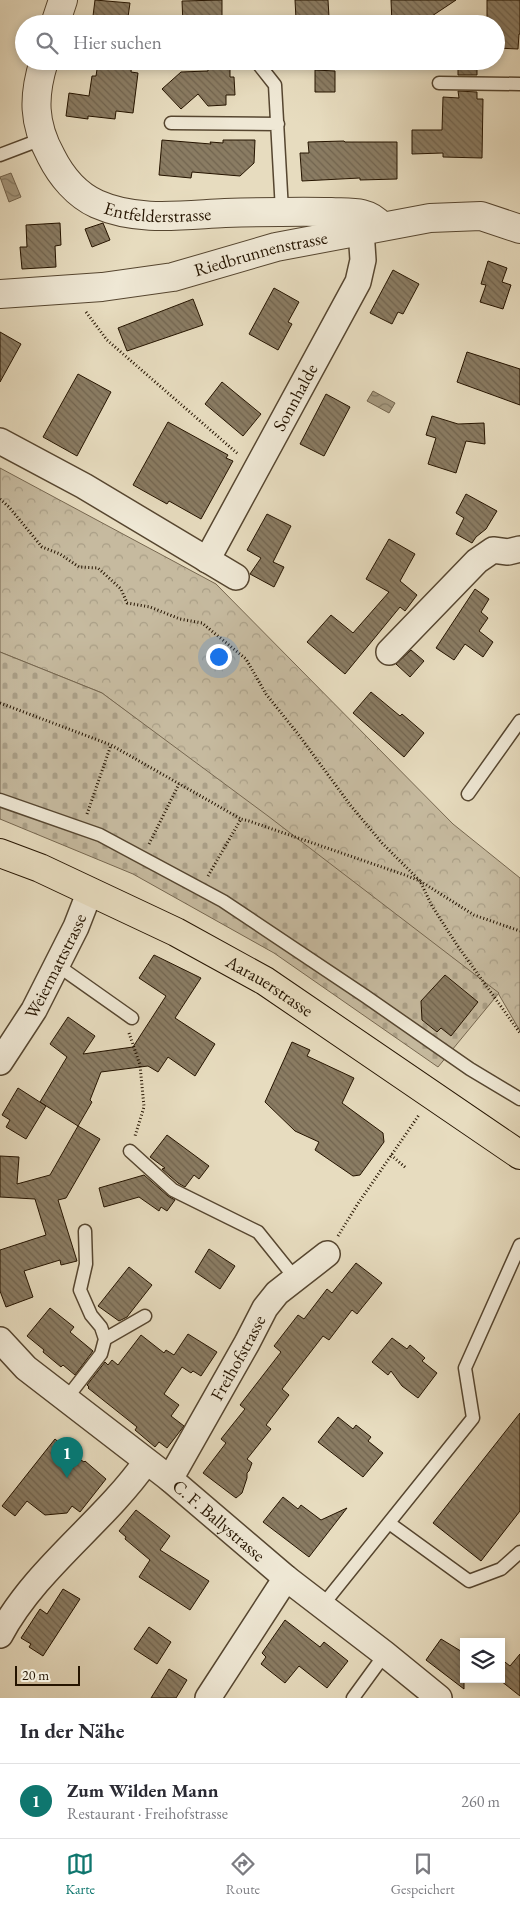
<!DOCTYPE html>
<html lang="de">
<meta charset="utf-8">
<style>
:root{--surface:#fff;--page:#f7f7f7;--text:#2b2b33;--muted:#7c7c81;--line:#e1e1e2;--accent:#0f766e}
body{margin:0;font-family:"EB Garamond",serif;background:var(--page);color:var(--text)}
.controls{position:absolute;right:15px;bottom:15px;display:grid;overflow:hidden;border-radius:0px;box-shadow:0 2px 8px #0003}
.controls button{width:45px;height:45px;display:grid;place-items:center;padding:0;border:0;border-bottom:1px solid var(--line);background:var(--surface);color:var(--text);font:25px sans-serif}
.scale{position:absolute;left:15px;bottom:12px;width:65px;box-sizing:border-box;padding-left:5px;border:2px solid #251400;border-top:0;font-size:14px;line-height:18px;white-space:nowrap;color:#251400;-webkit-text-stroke:4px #efe8d5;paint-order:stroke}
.you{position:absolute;left:218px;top:656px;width:18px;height:18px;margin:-12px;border:4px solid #fff;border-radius:50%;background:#1a73e8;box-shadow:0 0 0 8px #1a73e833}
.badge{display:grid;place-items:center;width:32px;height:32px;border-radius:50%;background:var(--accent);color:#fff;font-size:16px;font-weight:700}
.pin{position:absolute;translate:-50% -41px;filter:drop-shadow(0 1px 2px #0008)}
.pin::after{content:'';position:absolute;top:26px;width:18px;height:15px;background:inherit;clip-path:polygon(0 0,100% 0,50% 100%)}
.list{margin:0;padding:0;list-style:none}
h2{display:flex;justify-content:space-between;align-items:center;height:65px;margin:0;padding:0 20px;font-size:21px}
h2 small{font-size:16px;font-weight:400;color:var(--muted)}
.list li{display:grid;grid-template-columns:32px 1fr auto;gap:15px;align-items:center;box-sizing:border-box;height:75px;padding:0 20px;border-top:1px solid var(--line)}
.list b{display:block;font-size:19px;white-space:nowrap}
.list p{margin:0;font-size:16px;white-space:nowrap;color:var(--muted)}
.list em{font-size:16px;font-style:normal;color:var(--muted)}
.icon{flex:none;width:28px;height:28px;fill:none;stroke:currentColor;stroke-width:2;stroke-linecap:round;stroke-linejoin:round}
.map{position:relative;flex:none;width:520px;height:1698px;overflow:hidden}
.search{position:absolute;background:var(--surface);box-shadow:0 2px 8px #0003;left:15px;right:15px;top:15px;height:55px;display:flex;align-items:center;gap:12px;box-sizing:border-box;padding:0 18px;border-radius:28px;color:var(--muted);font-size:19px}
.sheet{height:140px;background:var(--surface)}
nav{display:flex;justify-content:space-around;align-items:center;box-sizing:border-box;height:70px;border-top:1px solid var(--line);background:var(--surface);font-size:14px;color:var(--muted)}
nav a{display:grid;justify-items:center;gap:2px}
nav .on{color:var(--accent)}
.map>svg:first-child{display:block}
.forest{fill:url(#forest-crowns);stroke:#766750}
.cemetery{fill:url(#cemetery-stones);stroke:#766750}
.water{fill:url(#water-waves);stroke:#72634c}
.building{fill:url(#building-back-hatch);stroke:#251400}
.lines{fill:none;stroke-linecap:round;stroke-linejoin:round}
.service-casing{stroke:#564630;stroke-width:15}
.minor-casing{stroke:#564630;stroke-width:28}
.tertiary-casing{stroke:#564630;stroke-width:30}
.primary-casing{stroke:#251400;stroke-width:30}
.path{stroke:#251400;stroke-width:3;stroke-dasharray:1 2.5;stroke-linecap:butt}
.service{stroke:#efe8d5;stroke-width:12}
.minor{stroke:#efe8d5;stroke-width:25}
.tertiary{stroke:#efe8d5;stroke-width:28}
.primary{stroke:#e7dcbf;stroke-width:28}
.labels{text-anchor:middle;stroke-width:4.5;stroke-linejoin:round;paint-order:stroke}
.street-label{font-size:18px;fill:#251400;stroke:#efe8d5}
</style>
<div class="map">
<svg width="520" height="1698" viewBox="0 0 520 1698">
<defs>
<pattern id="forest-crowns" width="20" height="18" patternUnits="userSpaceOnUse" patternTransform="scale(1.25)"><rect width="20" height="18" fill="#c6ba9f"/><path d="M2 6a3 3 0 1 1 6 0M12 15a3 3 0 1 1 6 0" fill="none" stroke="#aa9f87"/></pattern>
<pattern id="cemetery-stones" width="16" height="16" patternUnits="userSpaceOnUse" patternTransform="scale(1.25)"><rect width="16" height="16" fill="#c6ba9f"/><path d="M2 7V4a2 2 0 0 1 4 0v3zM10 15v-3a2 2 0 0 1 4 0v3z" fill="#aa9f87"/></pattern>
<pattern id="water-waves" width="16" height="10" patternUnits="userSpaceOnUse" patternTransform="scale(1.25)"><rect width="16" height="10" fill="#a5987e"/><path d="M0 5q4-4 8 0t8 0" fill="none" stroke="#867b65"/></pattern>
<pattern id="building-back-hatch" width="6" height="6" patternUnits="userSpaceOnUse" patternTransform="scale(1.25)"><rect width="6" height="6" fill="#8a7c63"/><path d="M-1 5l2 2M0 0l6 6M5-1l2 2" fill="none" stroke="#71644f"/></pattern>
</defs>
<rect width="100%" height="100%" fill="#e7dcbf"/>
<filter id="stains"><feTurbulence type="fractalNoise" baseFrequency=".004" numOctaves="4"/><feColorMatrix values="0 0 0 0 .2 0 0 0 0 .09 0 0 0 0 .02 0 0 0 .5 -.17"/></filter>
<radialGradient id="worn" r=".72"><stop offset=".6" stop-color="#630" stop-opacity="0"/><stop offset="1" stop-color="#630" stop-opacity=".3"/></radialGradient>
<path class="forest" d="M0,468L216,584L453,824L520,878V1031L498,993L102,693L0,652Z"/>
<path class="cemetery" d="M0,652L102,693L268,816L499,993L438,1067L274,953L133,874L0,819Z"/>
<path class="water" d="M11,173L21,197L9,202L0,177Z
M373,391L395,403L389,413L367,401Z"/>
<path class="building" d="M95,0L130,3L127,24H92Z
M222,0V24H183L182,1Z
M295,0H328L329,17L296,19Z
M391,0H456L420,24H392Z
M487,0H520V34H519L518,49L496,48V24H487Z
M112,61H132L131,72L138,73L133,113L116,111L115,119L88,116V119L66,116L69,93L89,96L92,76H96L98,63L112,64Z
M458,61H477V75H458Z
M230,64V77H234L235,95H226V105L208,106L198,94L181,109L162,89L181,72L208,71V65Z
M315,70L335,71V92H315Z
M458,91L477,92V99H483L482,158L443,157V153L412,154V130H442L443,97L459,98Z
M162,140L211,144L210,142L223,143V140H255L254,163L240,176L192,172L191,178L159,175Z
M344,141L345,142H397V179L360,180V178L302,181L300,153H309L308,142Z
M60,223L61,245L55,246L56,267L22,269L20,247H27L26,225Z
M103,223L110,240L92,247L85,229Z
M488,261L507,268L502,282L511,285L503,309L480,302L486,285L481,284Z
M393,270L419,284L403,314L398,312L392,324L370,313Z
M274,288L299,302L288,322L292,324L278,350L249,334Z
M193,299L203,325L127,351L118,328Z
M0,332L21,344L0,382Z
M467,352L520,369V405L457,382Z
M78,374L111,392L77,456L43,437Z
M222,382L261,414L243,436L205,404Z
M326,394L350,407L324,456L300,444Z
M432,416L458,424L484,423L485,444L466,441L456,473L428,464L436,438L426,435Z
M168,422L228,455L226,458L233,461L201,519L169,501L167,504L133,485Z
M466,494L497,511L486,529L476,537L472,543L456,534L464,518L456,513Z
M267,514L291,526L273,562L284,567L274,587L250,574L261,558L247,550Z
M389,539L415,554L400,581L417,595L405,611L400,607L345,674L307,642L331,615L353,633L389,592L366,579Z
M475,589L489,599L481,612L488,618L479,631L493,642L483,657L465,644L454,660L436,648Z
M411,650L424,661L410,677L396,664Z
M371,692L400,716L402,714L424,733L404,757L353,713Z
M154,955L201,978L175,1018L215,1044L195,1076L168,1057L158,1072L148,1066L101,1072L90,1100L92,1102L78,1126L40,1102L67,1057L50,1044L68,1017L95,1036L83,1054L133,1047L166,996L139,978Z
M445,975L478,1002L451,1036L441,1028L437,1032L422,1020L421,1001Z
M292,1042L310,1050L307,1056L354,1078L342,1103L383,1133L384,1142L360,1175L353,1176L315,1150L319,1142L295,1131L265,1102Z
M18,1088L46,1106L26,1139L6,1127L10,1120L2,1115Z
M78,1126L100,1139L66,1198L58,1200L77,1261L61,1265L60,1260L24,1271L33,1297L6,1307L0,1291V1250L46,1235L35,1199L0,1197V1156L19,1157L17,1184L50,1175Z
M167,1135L209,1166L199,1179L194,1175L185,1187L178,1183L162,1169L165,1168L150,1157Z
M144,1175L168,1196L175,1200L167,1211L161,1207L159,1211L139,1197L104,1207L99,1188Z
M209,1249L235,1266L220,1289L195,1272Z
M356,1263L382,1283L357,1314L352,1310L329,1340L323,1336L282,1389L289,1395L266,1425L271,1429L247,1459L252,1463L249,1471L247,1473V1478L242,1493L236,1498L203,1473L226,1443L221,1439L245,1409L240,1405L281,1352L274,1346L298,1315L304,1319L327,1289L332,1293Z
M129,1267L152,1285L127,1317L119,1321L98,1306Z
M50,1308L74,1327L70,1332L93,1351L75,1375L63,1365L61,1367L43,1352L44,1350L27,1336Z
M188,1334L217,1352L201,1376L193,1371L191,1373L182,1367L164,1394L179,1405L171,1416L184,1426L167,1448L159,1442L155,1447L135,1430L137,1427L88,1388L89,1387L87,1385L105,1362L108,1365L112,1360L118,1365L141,1335L164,1353L166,1350L174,1355Z
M392,1338L407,1349L410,1345L425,1358L422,1361L437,1373L418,1398L402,1386L391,1371L388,1375L372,1362Z
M520,1413V1511L481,1561L433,1523Z
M338,1417L353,1429L356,1425L371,1437L368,1441L383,1453L363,1477L318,1442Z
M55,1439L75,1456L84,1462L85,1461L106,1479L80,1512L72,1506L67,1513L45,1515L27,1501L15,1516L2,1506Z
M283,1497L298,1509L301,1505L321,1520L347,1508L309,1557L263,1522Z
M136,1510L170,1536L160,1550L209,1581L190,1610L139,1577L150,1560L125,1539L126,1537L119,1531Z
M63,1589L80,1599L43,1656L29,1647L31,1644L21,1638L40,1609L47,1614Z
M285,1620L320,1647L324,1642L348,1661L327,1688L299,1666L285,1683L261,1664L266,1657L262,1653Z
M149,1627L171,1642L157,1664L134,1649Z
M441,1639L464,1653V1689L426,1660Z
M520,1654V1696L501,1681V1659L510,1666Z
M169,1669L187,1680L176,1698H151Z"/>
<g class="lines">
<defs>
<path id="service" d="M256,61L275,85L282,211
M439,83L520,84
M171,123L278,124
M0,155L42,139
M468,794L520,721
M0,800L100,835L223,901L365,996L470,1069L520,1099
M57,965L132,1018
M130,1151L173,1190L258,1232L295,1278
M105,1339L145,1316
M66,1399L101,1354L105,1339L101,1327L91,1315L80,1290L86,1264L85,1231
M389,1523L469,1581L501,1569L520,1552
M322,1606L473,1418L465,1368L520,1245
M353,1698L385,1654"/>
<g id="minor">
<path d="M0,441L84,486L236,577"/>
<path id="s1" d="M207,560L358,282L363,260L361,230"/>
<path d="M389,652L477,561L493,550L508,552L520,549"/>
<path id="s2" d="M0,1062L34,1010L76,927L90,891"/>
<path id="s3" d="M0,1340L26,1368L170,1479L286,1578L385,1654L439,1698"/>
<path id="s4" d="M170,1479L247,1343L265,1308L277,1293L327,1254"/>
<path d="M0,1635C36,1568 103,1523 146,1462"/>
<path d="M208,1698L286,1578"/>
</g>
<g id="tertiary">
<path d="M55,24L63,0"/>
<path id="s5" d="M44,61C33,96 33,123 51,156C61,176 77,195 97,204C137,222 183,215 225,213C260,212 296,211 331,212C349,213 368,210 380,225"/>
<path id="s6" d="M0,294L102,287L173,277L276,247L430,218L481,216L520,229"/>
</g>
<g id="primary">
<path id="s7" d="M0,853L40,868L176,932L265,981L520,1155"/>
</g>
</defs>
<use href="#service" class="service-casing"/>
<use href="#minor" class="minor-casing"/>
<use href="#tertiary" class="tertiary-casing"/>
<use href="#primary" class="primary-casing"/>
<path class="path" d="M86,312L107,340L238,454
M0,499L9,507L42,547L60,554L79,567L98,568L121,589L127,603L150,607L180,619L202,623L246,659L266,694L298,734L351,806L382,843L420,881L432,906L457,945L520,1033
M0,703L111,745L241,819
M87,814L111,745
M149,844L179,784
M208,876L241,819L249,821L405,875L420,881L474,915L520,931
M129,1033L140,1065L144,1107L135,1136
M391,1155L406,1168
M338,1236L357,1205L419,1115"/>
<use href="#service" class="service"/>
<use href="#minor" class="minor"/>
<use href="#tertiary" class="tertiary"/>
<use href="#primary" class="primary"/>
</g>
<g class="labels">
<g class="street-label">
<text dy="6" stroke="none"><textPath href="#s5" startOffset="228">Entfelderstrasse</textPath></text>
<text dy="6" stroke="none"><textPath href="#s6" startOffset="265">Riedbrunnenstrasse</textPath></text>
<text dy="6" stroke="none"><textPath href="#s1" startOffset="185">Sonnhalde</textPath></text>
<text dy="6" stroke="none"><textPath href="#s2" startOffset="111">Weiermattstrasse</textPath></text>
<text dy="6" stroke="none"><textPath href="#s7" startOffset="301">Aarauerstrasse</textPath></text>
<text dy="6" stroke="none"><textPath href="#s4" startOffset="139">Freihofstrasse</textPath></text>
<text dy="6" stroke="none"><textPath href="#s3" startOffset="284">C. F. Ballystrasse</textPath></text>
</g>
</g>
<rect width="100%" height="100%" filter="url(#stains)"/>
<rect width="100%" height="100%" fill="url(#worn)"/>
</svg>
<div class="controls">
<button><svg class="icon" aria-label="layers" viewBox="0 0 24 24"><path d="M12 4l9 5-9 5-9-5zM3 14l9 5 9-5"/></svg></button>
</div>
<div class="scale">20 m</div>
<div class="you"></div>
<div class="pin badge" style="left:67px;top:1478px">1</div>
<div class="search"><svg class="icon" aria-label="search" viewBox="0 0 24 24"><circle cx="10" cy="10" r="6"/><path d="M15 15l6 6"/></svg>Hier suchen</div>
</div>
<section class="sheet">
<h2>In der Nähe<small></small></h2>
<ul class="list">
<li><span class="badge">1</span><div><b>Zum Wilden Mann</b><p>Restaurant · Freihofstrasse</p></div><em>260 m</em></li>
</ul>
</section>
<nav>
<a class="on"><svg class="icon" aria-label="map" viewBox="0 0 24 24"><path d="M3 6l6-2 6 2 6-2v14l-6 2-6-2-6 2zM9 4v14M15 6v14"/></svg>Karte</a>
<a><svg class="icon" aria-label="directions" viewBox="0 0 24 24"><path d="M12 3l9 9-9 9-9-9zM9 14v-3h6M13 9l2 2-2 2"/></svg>Route</a>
<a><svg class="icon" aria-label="saved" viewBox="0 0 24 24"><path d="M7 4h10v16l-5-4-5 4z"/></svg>Gespeichert</a>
</nav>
